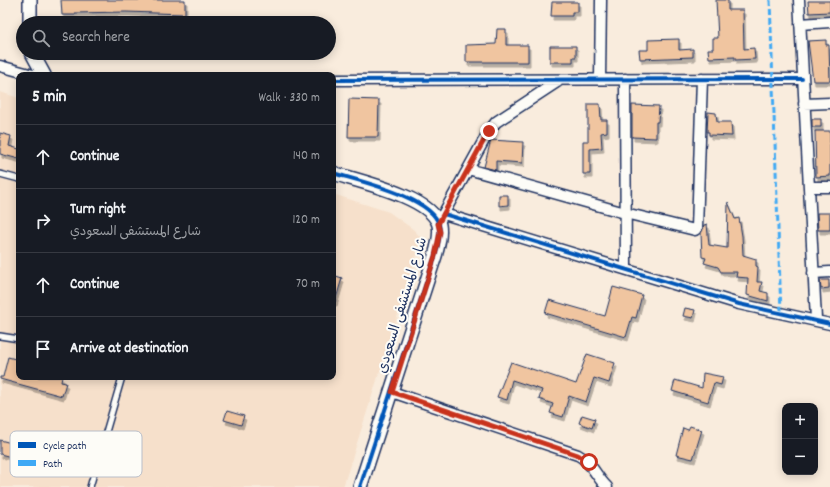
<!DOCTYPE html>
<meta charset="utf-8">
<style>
:root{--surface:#171b24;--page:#20242c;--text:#f1f3f6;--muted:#9ea1a6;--line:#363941}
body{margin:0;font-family:Dekko,"Playpen Sans Arabic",sans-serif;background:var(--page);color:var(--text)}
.controls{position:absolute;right:12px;bottom:12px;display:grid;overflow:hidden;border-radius:8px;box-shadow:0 2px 10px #0003}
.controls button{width:36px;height:36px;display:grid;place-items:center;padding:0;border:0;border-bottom:1px solid var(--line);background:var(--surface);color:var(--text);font:20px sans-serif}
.stop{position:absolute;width:12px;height:12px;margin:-9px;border:3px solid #c8321e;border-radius:50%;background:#fff}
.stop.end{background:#c8321e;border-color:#fff;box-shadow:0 1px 4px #0008}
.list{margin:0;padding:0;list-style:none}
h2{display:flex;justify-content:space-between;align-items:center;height:52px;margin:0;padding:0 16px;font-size:17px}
h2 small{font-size:13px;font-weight:400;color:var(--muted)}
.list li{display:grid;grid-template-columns:26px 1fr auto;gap:12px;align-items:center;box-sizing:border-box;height:64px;padding:0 16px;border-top:1px solid var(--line)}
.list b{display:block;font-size:15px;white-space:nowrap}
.list p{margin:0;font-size:13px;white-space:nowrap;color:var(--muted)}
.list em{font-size:13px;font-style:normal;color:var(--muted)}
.icon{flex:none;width:22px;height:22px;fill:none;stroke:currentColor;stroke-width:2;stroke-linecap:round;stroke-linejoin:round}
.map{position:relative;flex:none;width:830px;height:487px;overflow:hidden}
.search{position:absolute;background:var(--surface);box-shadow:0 2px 10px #0003;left:16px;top:16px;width:320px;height:44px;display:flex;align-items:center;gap:10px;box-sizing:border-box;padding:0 14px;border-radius:22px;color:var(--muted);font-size:15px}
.panel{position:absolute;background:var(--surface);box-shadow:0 2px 10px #0003;left:16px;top:72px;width:320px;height:308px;border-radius:8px}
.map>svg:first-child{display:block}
.built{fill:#f6e0cb}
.building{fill:#f0c5a0;stroke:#1b2f5e;filter:url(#shadow)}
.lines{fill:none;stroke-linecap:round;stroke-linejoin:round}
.lane-casing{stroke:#1b2f5e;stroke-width:8}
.street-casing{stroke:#1b2f5e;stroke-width:13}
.secondary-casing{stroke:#1b2f5e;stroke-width:16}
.lane{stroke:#fdfcf7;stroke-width:5}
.street{stroke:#fdfcf7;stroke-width:10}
.secondary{stroke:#fdfcf7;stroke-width:13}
.quiet{stroke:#3fa9f5;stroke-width:3;stroke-dasharray:6 3;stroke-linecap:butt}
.cycleway-casing{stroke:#fdfcf7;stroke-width:6}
.cycleway{stroke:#0057b8;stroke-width:4}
.route{stroke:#c8321e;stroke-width:5}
.labels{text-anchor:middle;stroke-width:4;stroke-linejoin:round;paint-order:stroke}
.street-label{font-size:14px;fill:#1b2f5e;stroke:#fdfcf7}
.key{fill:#fdfcf7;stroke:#b9bec9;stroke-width:1}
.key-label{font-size:11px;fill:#1b2f5e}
</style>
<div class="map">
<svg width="830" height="487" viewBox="0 0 830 487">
<defs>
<filter id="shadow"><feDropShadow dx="2" dy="4" stdDeviation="0" flood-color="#0004"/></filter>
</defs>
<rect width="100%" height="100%" fill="#f9ecdd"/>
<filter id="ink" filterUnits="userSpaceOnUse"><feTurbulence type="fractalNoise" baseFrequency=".025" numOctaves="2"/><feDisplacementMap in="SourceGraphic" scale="8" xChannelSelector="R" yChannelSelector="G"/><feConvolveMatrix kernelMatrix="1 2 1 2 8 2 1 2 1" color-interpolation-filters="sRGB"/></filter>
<g filter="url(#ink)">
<path class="built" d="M0,92L19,98V377H333V194L389,212L414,230L420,237V245L343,487H0Z"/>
<path class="building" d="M61,0H185V14L126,12L75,13V15H62Z
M716,0H728V10H743L744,49L754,48L755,59L735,60V57L709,58L708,49H713V38H718Z
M808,1H830V12L809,13Z
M552,2H578V12H572V16H551Z
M497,29H506V45H528V62H466V45L496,44Z
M679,39V50L693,49V57L640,59L639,50H648V40Z
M826,40V45H829L830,81H813L808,41Z
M550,46H576V57H573V62H550Z
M349,99L379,100L378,137H348Z
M588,104H600L601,120H607V132L601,133L602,148L590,149V174H583V141H588Z
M632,105L659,106L658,122H656V138L632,137Z
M708,112L716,113L717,122H731L732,136L709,135V132H707Z
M812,119H821V127H812Z
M815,131H830V176L816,177Z
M0,133L11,136L9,146L19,149V159L0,154Z
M491,140L523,142L522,163L496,161V170L484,167Z
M499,195H508V205L499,206Z
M728,202L735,219L739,218L742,236L743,255L756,259V266L758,267L757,282H762L760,291L768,293V301L747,295L748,278L736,277L737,272H721L718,267L704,263L706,258L702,257L701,233L704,225L707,224L709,245L727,248Z
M817,213H830V230H818Z
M333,275L342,278L335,302H333Z
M820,280H829V288L821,289Z
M613,287L642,295L636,318L632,317L626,337L545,313L549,300L605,316Z
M685,308L695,310L693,318L683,316Z
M587,354L615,363L609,383L594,378L586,402L569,396L563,417L550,413L553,404L539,399L542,390L512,380L507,400L497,397L511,362L576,384Z
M8,357L19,360V377H62L61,382L66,383L62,396L0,379V377H3Z
M703,373L723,377L721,385L714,383L708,402L672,391L675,380L702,388Z
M227,411L244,416L241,425L224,420Z
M582,415L595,419L592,428L579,423Z
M690,426L702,430L693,459L676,455L683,428L688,430Z
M0,440L46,452L42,465L0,454Z"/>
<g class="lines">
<defs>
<path id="lane" d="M0,174L19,179
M0,336L19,339
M90,487L122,377"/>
<path id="street" d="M799,0L816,319
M800,24L830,22
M0,66L33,75
M600,79L601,0
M625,79L626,269
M333,80L802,79
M804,104L830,103
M468,169L625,213L695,230L697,228L702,79
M809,187H830
M444,214L739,304L830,324
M440,220L489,131L496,122L560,80
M813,273L830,272
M392,392L578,455C592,462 596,477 607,487"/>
<path id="secondary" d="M30,23V0
M32,53L44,75
M333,173C358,181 432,197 439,225C441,235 438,246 435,256L360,487"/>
</defs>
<use href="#lane" class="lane-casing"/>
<use href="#street" class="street-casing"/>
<use href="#secondary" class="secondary-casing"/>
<use href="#lane" class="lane"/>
<use href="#street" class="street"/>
<use href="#secondary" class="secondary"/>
<path class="quiet" d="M770,0L781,313"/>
<defs>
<path id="cycleway" d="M333,80L802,79
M333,173C358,181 432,197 439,225C441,235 438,246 435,256L360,487
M444,214L739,304L830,324"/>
</defs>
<use href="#cycleway" class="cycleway-casing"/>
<use href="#cycleway" class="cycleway"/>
</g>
</g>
<g class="lines" filter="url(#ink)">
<path class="route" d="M489,131L438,224L440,232L435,256L392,392L578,455L589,462"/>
</g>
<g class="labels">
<g class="street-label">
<text transform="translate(401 305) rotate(-73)" y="5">شارع المستشفى السعودي</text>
</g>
</g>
<rect x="10" y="431" width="132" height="46" rx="6" class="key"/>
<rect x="18" y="442" width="18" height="6" fill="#0057b8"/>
<rect x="18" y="460" width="18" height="6" fill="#3fa9f5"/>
<g class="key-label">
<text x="43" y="449">Cycle path</text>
<text x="43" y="467">Path</text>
</g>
</svg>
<div class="controls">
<button>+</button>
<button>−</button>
</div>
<div class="stop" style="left:589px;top:462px"></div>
<div class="stop end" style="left:489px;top:131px"></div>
<div class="search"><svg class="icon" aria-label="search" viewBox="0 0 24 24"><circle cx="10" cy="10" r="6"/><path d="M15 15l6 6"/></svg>Search here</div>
<section class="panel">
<h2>5 min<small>Walk · 330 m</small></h2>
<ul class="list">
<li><svg class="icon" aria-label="ahead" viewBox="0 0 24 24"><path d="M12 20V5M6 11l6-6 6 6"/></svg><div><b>Continue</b></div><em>140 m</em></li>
<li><svg class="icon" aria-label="right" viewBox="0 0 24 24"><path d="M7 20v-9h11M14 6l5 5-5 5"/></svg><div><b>Turn right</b><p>شارع المستشفى السعودي</p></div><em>120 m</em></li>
<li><svg class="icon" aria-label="ahead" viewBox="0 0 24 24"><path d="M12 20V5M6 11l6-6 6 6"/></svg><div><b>Continue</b></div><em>70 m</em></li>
<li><svg class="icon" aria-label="arrive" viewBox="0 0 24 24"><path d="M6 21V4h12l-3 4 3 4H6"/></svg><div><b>Arrive at destination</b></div></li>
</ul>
</section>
</div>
